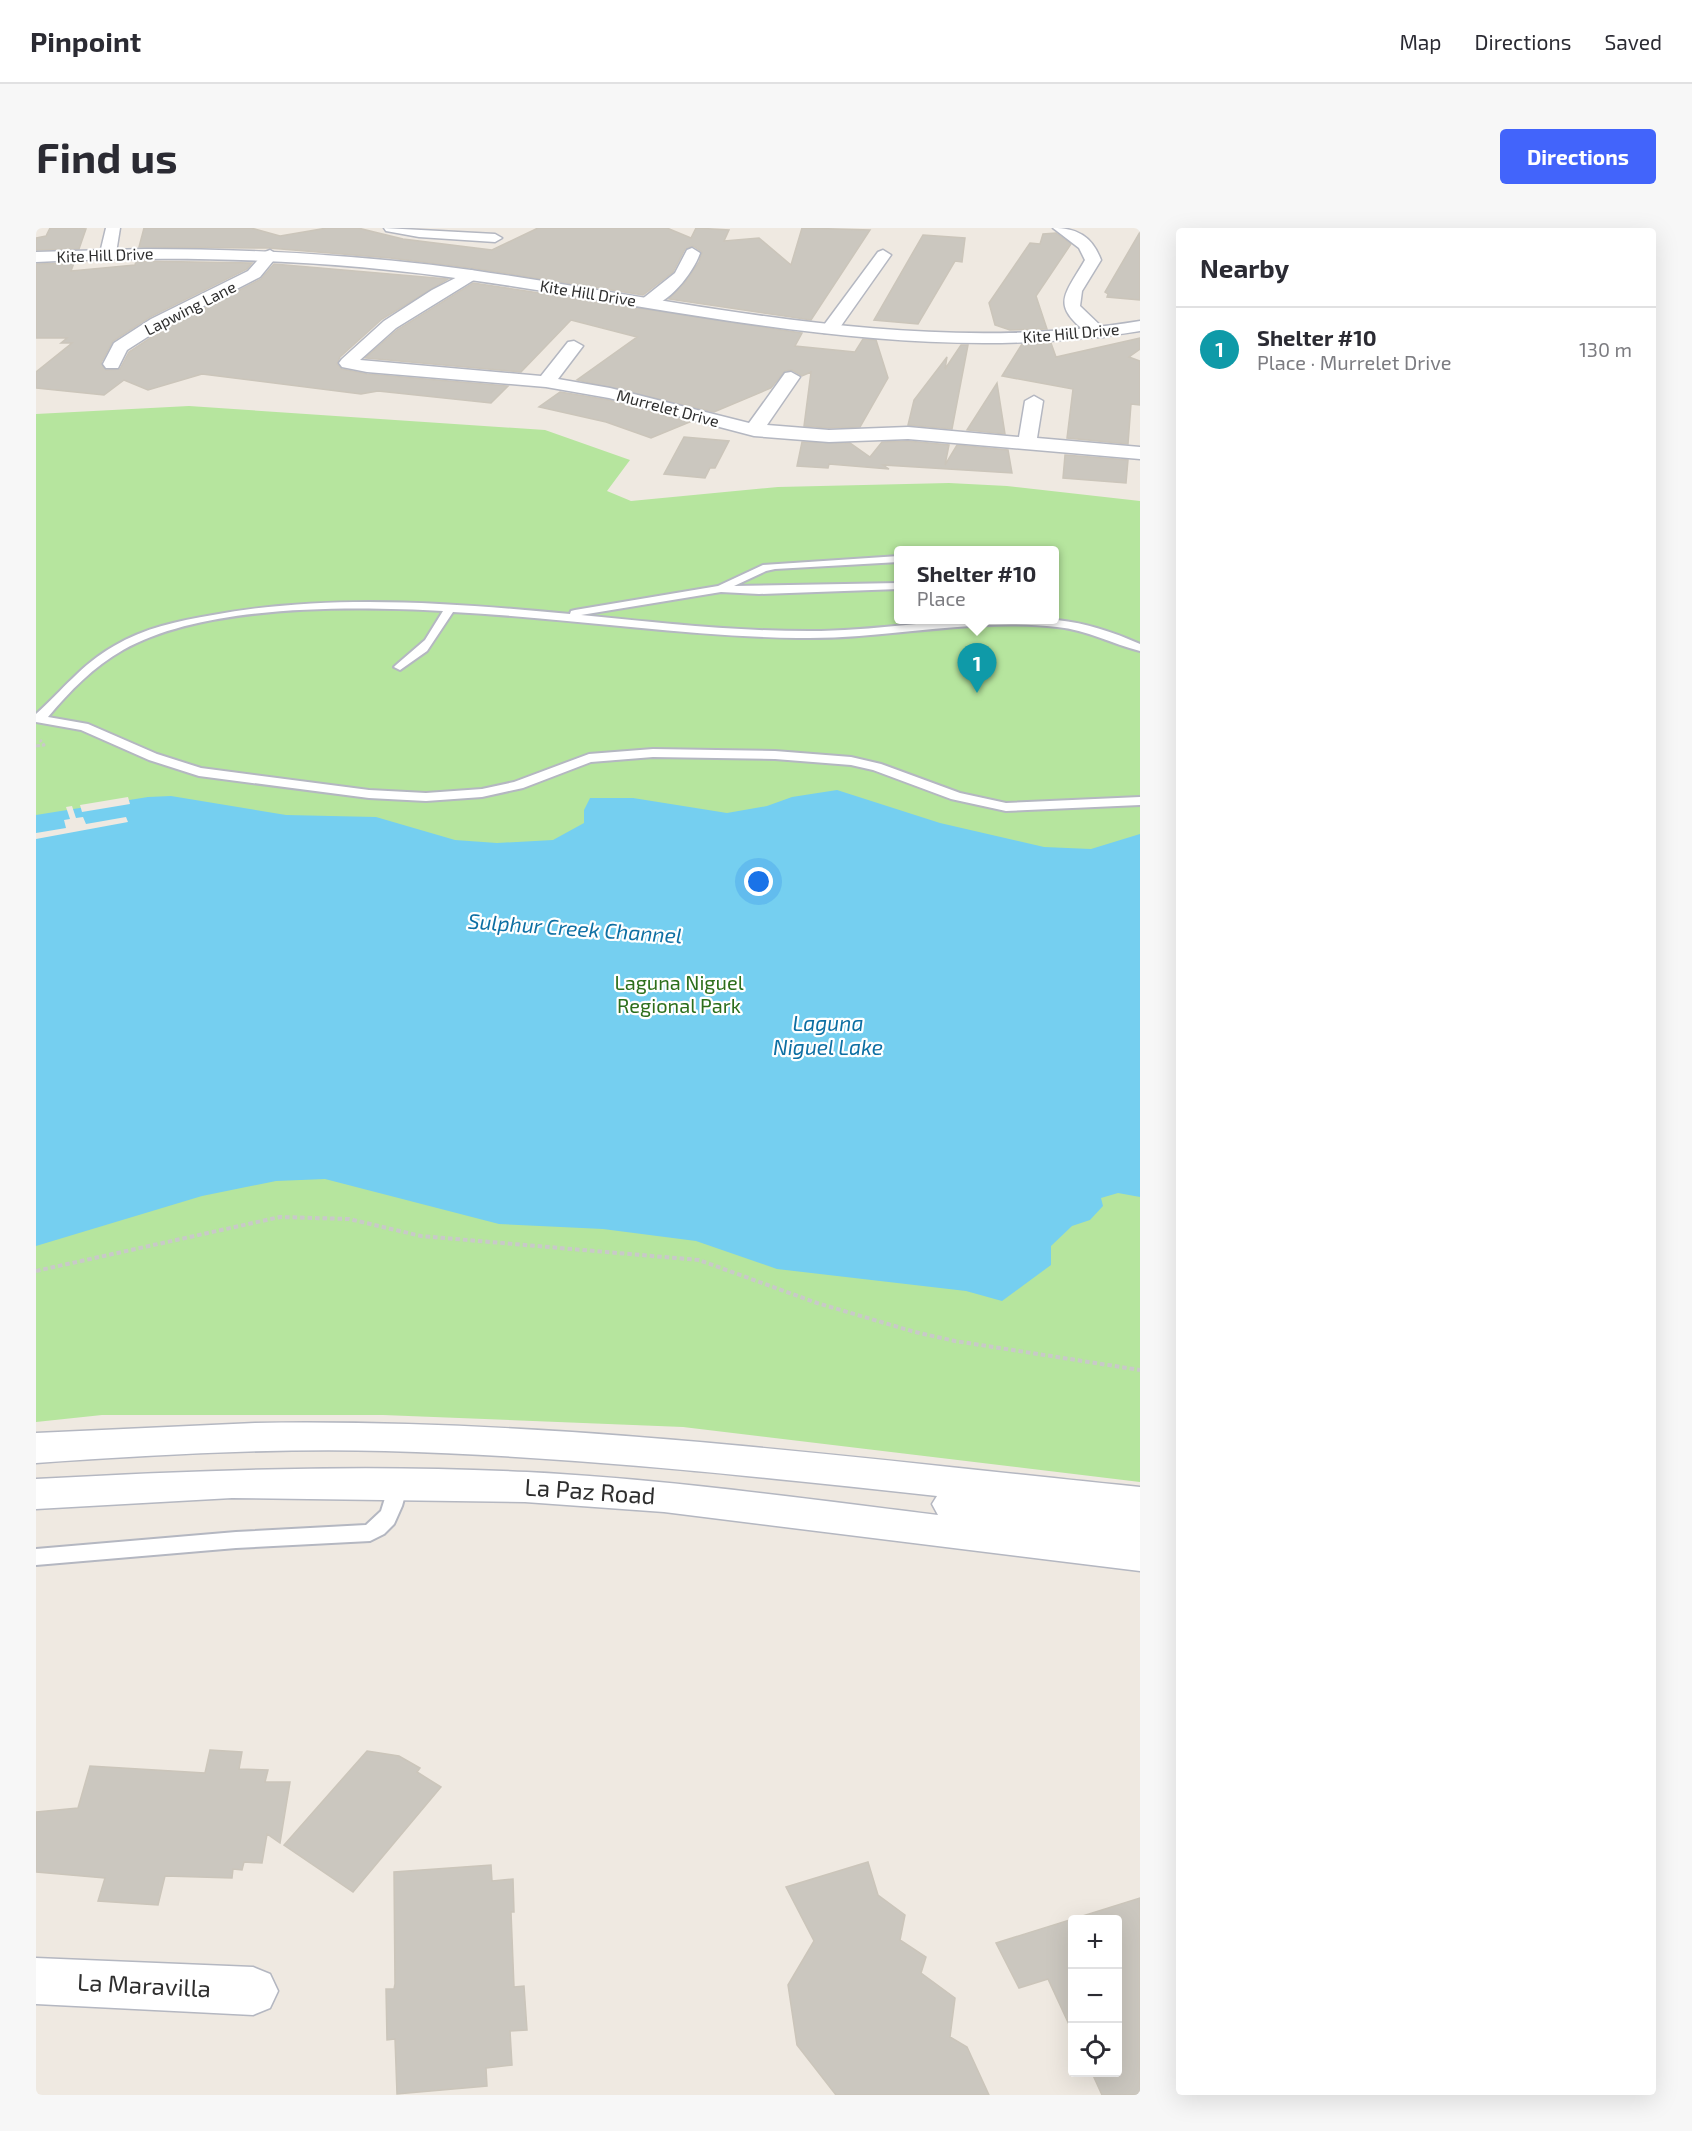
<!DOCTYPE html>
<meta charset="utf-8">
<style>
:root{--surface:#fff;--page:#f7f7f7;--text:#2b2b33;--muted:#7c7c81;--line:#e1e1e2;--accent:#4264fb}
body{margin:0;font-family:"Exo 2",sans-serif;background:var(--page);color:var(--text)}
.controls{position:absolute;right:18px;bottom:18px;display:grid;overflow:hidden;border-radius:6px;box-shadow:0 6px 24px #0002}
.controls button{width:54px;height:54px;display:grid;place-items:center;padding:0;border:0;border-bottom:2px solid var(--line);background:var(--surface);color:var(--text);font:30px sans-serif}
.you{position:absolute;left:723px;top:654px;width:21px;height:21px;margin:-15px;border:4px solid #fff;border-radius:50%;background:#1a73e8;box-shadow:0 0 0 9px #1a73e833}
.badge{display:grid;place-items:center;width:39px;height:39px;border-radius:50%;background:var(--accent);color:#fff;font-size:20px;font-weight:700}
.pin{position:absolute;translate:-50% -50px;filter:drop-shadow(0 2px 3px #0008)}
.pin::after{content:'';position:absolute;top:32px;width:21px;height:18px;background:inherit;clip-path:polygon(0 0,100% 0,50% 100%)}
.popup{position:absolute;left:858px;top:318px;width:165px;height:78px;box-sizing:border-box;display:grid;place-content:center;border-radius:6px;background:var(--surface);filter:drop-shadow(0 2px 4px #0005);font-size:20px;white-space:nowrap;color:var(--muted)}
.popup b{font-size:22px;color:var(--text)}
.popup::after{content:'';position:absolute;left:50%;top:100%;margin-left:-12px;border:12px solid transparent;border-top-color:var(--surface)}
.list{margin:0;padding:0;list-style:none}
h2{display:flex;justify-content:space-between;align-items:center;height:78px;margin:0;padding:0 24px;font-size:26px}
h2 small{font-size:20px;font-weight:400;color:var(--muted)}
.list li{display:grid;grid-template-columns:39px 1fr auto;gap:18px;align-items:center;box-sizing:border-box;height:84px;padding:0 24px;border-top:2px solid var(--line)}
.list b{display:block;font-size:22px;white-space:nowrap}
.list p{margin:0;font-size:20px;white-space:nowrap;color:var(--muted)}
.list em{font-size:20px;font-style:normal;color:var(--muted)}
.icon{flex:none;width:33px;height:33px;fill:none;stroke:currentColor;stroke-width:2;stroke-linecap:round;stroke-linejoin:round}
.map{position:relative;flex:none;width:1104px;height:1867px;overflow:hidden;border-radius:6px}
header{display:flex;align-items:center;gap:36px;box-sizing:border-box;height:84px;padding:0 30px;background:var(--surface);border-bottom:2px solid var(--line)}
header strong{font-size:28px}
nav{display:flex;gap:33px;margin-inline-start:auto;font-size:21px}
.intro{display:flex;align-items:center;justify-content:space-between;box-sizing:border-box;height:144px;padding:0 36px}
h1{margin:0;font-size:42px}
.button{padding:15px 27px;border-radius:6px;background:var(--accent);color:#fff;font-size:21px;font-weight:700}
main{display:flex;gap:36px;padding:0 36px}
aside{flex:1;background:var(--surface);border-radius:6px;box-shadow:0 6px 24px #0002}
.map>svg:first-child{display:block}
.green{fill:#b6e59e;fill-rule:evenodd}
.water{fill:#75cff0}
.pier{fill:#efe9e1}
.building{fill:#cbc7bf;stroke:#cbc5ba;stroke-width:1.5}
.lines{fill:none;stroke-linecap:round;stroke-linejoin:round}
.service-casing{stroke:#b4b7c1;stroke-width:4}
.minor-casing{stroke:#b4b7c1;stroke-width:3}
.tertiary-casing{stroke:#b4b7c1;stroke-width:3}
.secondary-casing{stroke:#b4b7c1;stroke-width:3}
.path-far1{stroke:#c9c9c9;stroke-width:3;stroke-dasharray:4 2;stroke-linecap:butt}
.path{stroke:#c9c9c9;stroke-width:4;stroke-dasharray:4.5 3;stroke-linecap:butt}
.service{fill:#fff;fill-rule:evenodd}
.minor{fill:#fff;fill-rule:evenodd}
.tertiary{fill:#fff;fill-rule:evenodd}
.secondary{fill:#fff;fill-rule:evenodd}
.labels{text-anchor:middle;stroke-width:4.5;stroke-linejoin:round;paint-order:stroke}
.far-street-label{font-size:16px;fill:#2e2e2e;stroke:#fff}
.park-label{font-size:20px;fill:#2c6e1b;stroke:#fff}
.water-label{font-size:21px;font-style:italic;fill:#0d6fa3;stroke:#fff}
.near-street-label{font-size:24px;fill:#2e2e2e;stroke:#fff}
</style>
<header>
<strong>Pinpoint</strong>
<nav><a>Map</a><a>Directions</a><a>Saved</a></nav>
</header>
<div class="intro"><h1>Find us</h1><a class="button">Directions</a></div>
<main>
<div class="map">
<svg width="1104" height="1867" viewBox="0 0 1104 1867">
<rect width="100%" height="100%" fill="#efe9e1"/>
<path class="green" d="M153,178L509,202L594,232L571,263L595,273L742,259L913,255L971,258L1104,273V1254L647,1199L347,1187H66L0,1194V186ZM863,322H1019V392H863Z"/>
<path class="water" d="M801,562L904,595L1008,619L1055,621L1104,606V969L1082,965L1065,970L1067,978L1054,992L1036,998L1015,1018V1037L966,1073L930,1063L741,1041L660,1013L567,1001L463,996L289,951L240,953L166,968L0,1018V587L112,569L135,568L250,587L340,589L419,612L461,615L517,612L548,595V582L554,570H597L691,585L731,578L756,569Z"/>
<path class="pier" d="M92,569L94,576L46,584L44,577Z
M36,578L40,590L47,589L50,596L90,589L92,594L0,611V605L30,600L28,592L34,591L30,579Z"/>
<path class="building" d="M14,0H42L50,1L43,21L0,22V10L10,8Z
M108,0H215L244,8L291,0H322L367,11L456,22L502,0H631L655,10L660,0L693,2L688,13L723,10L755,37L766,0L834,2L775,92L633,71L650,53L663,34L666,24L657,18L649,21L637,44L607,67L435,40L354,30L233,20L103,19Z
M1104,4V72L1071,69L1072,66L1069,64Z
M1020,5L1035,16L1000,68L1011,101L974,102L959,97L953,75L994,15L1004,16L1007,6Z
M887,7L929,10L926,34L919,33L882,96L838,92Z
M100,33L216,35L211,41L114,89L77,113L65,135L70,142L84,141L93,124L128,101L225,51L238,36L412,51L346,91L304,129L301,136L306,141L331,146L472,158L455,175L342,163L325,166L166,146L112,162L88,152L68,167L0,160V144L36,115H25L31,110H0V36L38,35L35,43L99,37Z
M437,55L766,105L759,118L819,124L827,111L840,112L852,150L824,199L793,200L768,198L775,144L766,148L756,142L749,143L735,160L678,184L541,152L601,109L535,92L485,144L329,130L361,102Z
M1104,110V121L1093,129L1104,133V177L1095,176L1092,216L1031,210L1037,161L966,148L986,116L1015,115L1020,129Z
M925,117H932L916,201L872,197L878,172L911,129L909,141Z
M961,155L969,206L931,202Z
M524,164L573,172L654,194L615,210L570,194L503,179Z
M648,209L693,213L679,240H674L669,250L628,246Z
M872,213L913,217L909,237L921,217L972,222L976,245L847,237L853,241L793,236L792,240L761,238L766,214L814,215L834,229L846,214Z
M1029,227L1092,232L1090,255L1027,250Z
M174,1522L206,1524L203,1541L232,1542L229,1554H254L244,1615L231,1606L226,1635L208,1634L206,1642L197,1641L196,1650L129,1648L122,1677L62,1673L69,1650L0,1644V1584L42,1580L54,1538L169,1545Z
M331,1523L363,1528L384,1540L381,1544L405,1559L317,1664L248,1617Z
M832,1634L842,1667L869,1687L864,1712L890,1729L885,1745L919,1770L914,1809L931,1819L953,1867H800L761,1817L752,1757L778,1713L750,1659Z
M455,1637L456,1653L477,1651L478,1684H475L478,1759L488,1758L491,1802L474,1803L476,1837L450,1840L451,1858L361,1866L359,1811L351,1812L350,1761H358L359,1756L358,1644Z
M1104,1670V1867H1066L1056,1845H1082V1692H1036V1803L1012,1751L983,1760L960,1715Z"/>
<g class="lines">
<defs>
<path id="service" d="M863,328V334L739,341L730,343L698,358L863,355V361L723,366L685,364L545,387C625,395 705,404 785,403C863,402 943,383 1021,392C1050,395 1077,404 1104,416V423C1076,416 1051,402 1021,399C936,389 848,412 762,410C647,408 533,390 417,384L391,423L364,442L358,439L360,437L389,412L407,383C314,378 168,376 87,422C57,439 34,463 12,489L52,496L121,526L165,540L333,562L390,565L446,561L478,554L553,526L617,521L739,523L815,529L845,536L924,565L970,575L1104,569V577L970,583L915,571L837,542L815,537L739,531L617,529L555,534L487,560L446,569L390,573L333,570L163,548L113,532L45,502L0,494V486C26,463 46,436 78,418C108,400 142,393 177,387C295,365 416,375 534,386L535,383L539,382L682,358L727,337Z
M362,1248L369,1251L372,1256L366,1278L358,1296L348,1306L334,1313L200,1320L0,1337V1321L200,1304L330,1297L345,1283L355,1251Z"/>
<path id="minor" d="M70,0H84L80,25L72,30L64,25Z
M348,0L459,6L466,10L459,14L383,9L350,3Z
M1017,0C1041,0 1056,8 1065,32L1046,63L1044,78L1068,101L1070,105L1068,109H1056C1015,77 1026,71 1049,32L1043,20Z
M656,20L664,25C658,44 628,84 605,78L603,75L605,72L639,45L651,22Z
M234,22L242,27L224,49L127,99L91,122L82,140H70L67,136L78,115L115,91L212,43L229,24Z
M847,22L855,27L800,105H788L786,101L788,97L842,24Z
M435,42L441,44L443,47L441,50L360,100L324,132L505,148L532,114L538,113L547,118L522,151L574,160L713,195L749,145L755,144L764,149L731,197L793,202L872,199L983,209L989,173L998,168L1007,173L1001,210L1104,219V231L872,211L793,214L718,208L573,170L510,159L331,144L306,139L303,135L306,131L348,93L396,62Z
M0,1730L217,1739L234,1746L242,1763L234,1780L217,1787L0,1776Z"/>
<path id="tertiary" d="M109,21C218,21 327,27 435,42C656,74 881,130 1104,93V103C880,140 655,83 434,52C290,31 145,27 0,34V24Z"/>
<path id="secondary" d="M219,1195C515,1190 810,1229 1104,1259V1343L628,1284L489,1274L196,1270L0,1281V1251C163,1242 327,1236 491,1244C628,1251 765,1270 902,1287L896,1276L901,1268C717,1248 533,1228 349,1223C233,1220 116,1227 0,1235V1205Z"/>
</defs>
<use href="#service" class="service-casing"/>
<use href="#minor" class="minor-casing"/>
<use href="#tertiary" class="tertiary-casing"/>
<use href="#secondary" class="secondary-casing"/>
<path class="path-far1" d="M0,518L8,517L4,512"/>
<path class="path" d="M0,1043L244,989L313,991L385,1008L663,1032L781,1075L879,1104L919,1113L1104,1142"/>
<use href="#service" class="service"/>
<use href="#minor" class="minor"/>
<use href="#tertiary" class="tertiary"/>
<use href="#secondary" class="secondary"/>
</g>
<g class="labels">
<g class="far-street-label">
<text transform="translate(69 27) rotate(-2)" y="6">Kite Hill Drive</text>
<text transform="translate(552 65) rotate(9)" y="6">Kite Hill Drive</text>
<text transform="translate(154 80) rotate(-27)" y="6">Lapwing Lane</text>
<text transform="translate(1035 105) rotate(-5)" y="6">Kite Hill Drive</text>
<text transform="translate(632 180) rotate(15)" y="6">Murrelet Drive</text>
</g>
<g class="park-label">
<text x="643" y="762">Laguna Niguel<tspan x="643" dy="23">Regional Park</tspan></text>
</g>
<g class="water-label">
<text transform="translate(539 701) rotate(4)" y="7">Sulphur Creek Channel</text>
<text x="792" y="803">Laguna<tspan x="792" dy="24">Niguel Lake</tspan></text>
</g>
<g class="near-street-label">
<text transform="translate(554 1264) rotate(4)" y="8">La Paz Road</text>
<text transform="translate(108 1758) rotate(3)" y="8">La Maravilla</text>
</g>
</g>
</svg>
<div class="controls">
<button>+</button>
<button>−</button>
<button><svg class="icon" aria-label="locate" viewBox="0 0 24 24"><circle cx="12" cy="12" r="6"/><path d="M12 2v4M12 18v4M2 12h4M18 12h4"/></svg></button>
</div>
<div class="you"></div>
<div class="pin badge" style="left:941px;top:465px;background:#0f9aa8">1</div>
<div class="popup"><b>Shelter #10</b>Place</div>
</div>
<aside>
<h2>Nearby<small></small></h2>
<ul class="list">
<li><span class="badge" style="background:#0f9aa8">1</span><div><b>Shelter #10</b><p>Place · Murrelet Drive</p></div><em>130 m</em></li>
</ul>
</aside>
</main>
